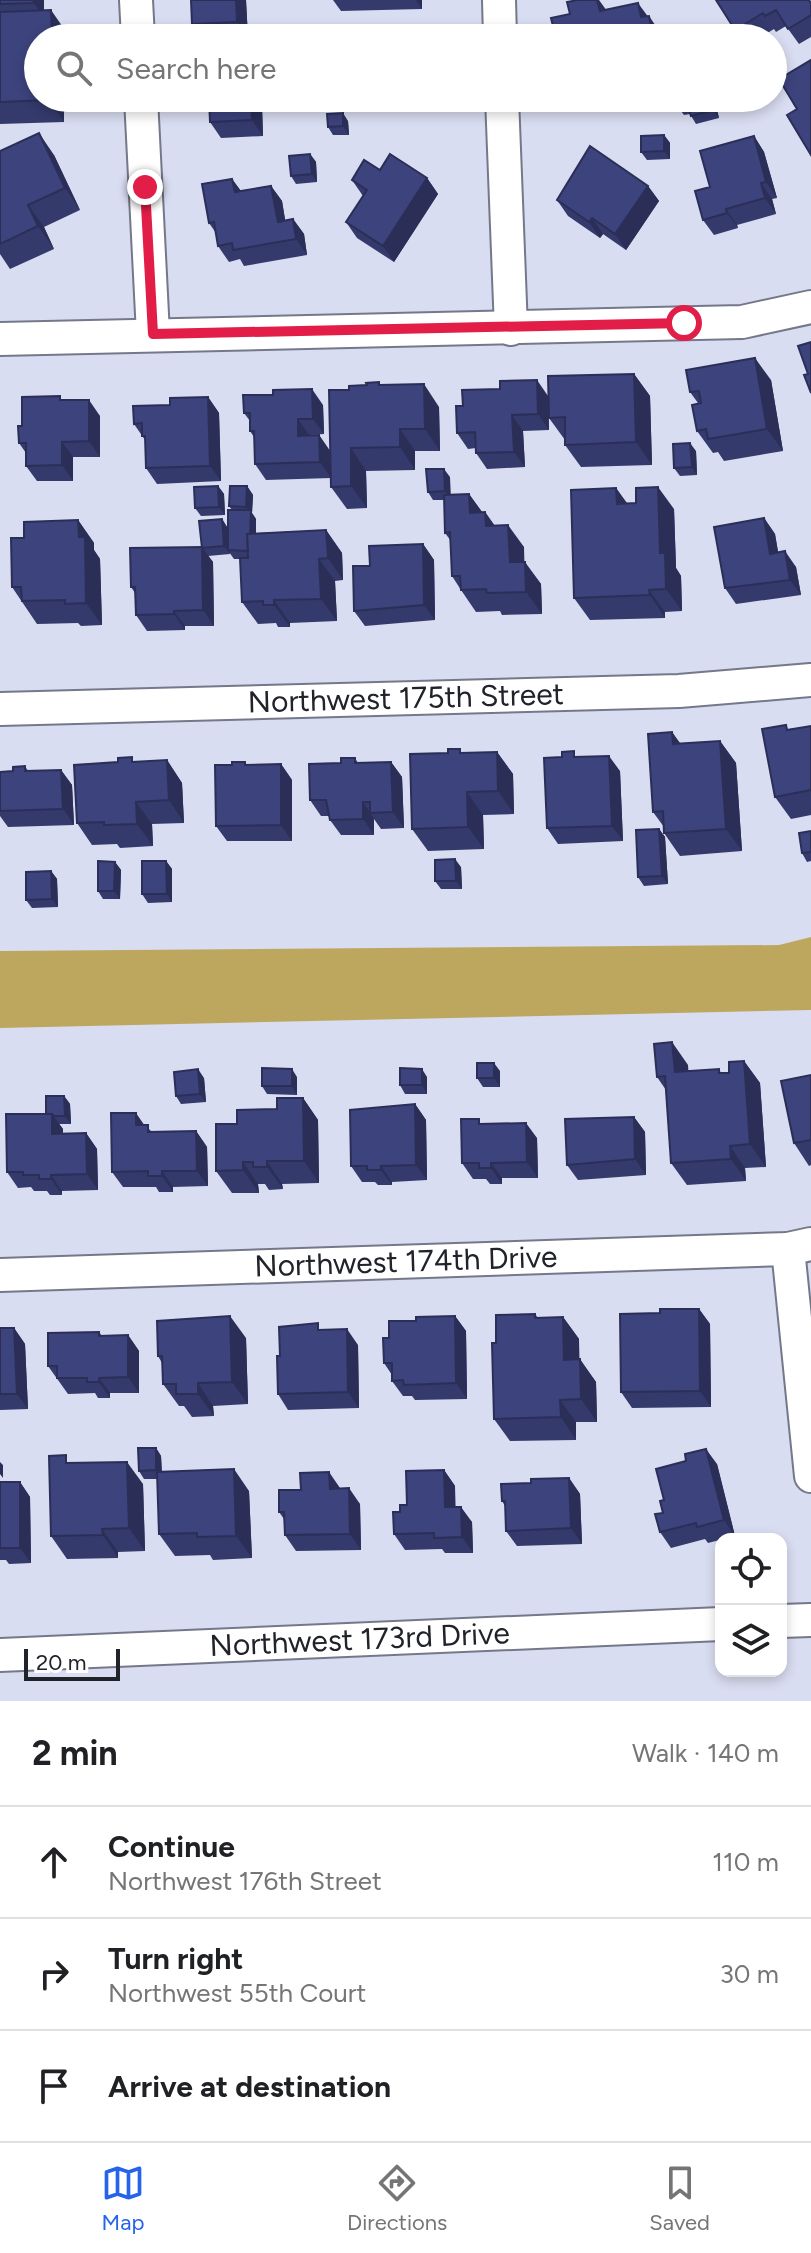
<!DOCTYPE html>
<meta charset="utf-8">
<style>
:root{--surface:#fff;--page:#f2f2f2;--text:#202124;--muted:#757577;--line:#e0e0e0;--accent:#2563eb}
body{margin:0;font-family:Figtree,sans-serif;background:var(--page);color:var(--text)}
.controls{position:absolute;right:24px;bottom:24px;display:grid;overflow:hidden;border-radius:16px;box-shadow:0 4px 12px #0003}
.controls button{width:72px;height:72px;display:grid;place-items:center;padding:0;border:0;border-bottom:2px solid var(--line);background:var(--surface);color:var(--text);font:40px sans-serif}
.scale{position:absolute;left:24px;bottom:20px;width:96px;box-sizing:border-box;padding-left:8px;border:4px solid #21232a;border-top:0;font-size:22px;line-height:28px;white-space:nowrap;color:#21232a;-webkit-text-stroke:6px #fff;paint-order:stroke}
.stop{position:absolute;width:24px;height:24px;margin:-18px;border:6px solid #e11d48;border-radius:50%;background:#fff}
.stop.end{background:#e11d48;border-color:#fff;box-shadow:0 2px 8px #0008}
.list{margin:0;padding:0;list-style:none}
h2{display:flex;justify-content:space-between;align-items:center;height:104px;margin:0;padding:0 32px;font-size:34px}
h2 small{font-size:26px;font-weight:400;color:var(--muted)}
.list li{display:grid;grid-template-columns:52px 1fr auto;gap:24px;align-items:center;box-sizing:border-box;height:112px;padding:0 32px;border-top:2px solid var(--line)}
.list b{display:block;font-size:30px;white-space:nowrap}
.list p{margin:0;font-size:26px;white-space:nowrap;color:var(--muted)}
.list em{font-size:26px;font-style:normal;color:var(--muted)}
.icon{flex:none;width:44px;height:44px;fill:none;stroke:currentColor;stroke-width:2;stroke-linecap:round;stroke-linejoin:round}
.map{position:relative;flex:none;width:811px;height:1701px;overflow:hidden}
.search{position:absolute;background:var(--surface);box-shadow:0 4px 12px #0003;left:24px;right:24px;top:24px;height:88px;display:flex;align-items:center;gap:20px;box-sizing:border-box;padding:0 28px;border-radius:44px;color:var(--muted);font-size:30px}
.sheet{height:440px;background:var(--surface)}
nav{display:flex;justify-content:space-around;align-items:center;box-sizing:border-box;height:112px;border-top:2px solid var(--line);background:var(--surface);font-size:22px;color:var(--muted)}
nav a{display:grid;justify-items:center;gap:4px}
nav .on{color:var(--accent)}
.map>svg:first-child{display:block}
.water{fill:#bda75f}
.lines{fill:none;stroke-linecap:round;stroke-linejoin:round}
.minor-casing{stroke:#747889;stroke-width:36}
.minor{stroke:#fff;stroke-width:32}
.wall{fill:#343a6c}
.shaded-wall{fill:#2b2f58}
.building{fill:#3d437d;stroke:#2b2f58;stroke-width:2}
.route{stroke:#e11d48;stroke-width:10}
.labels{text-anchor:middle;stroke-width:8;stroke-linejoin:round;paint-order:stroke}
.street-label{font-size:30px;fill:#21232a;stroke:#fff}
</style>
<div class="map">
<svg width="811" height="1701" viewBox="0 0 811 1701">
<rect width="100%" height="100%" fill="#d9ddf1"/>
<path class="water" d="M811,937V1010L0,1028V951L779,945Z"/>
<g class="lines">
<defs>
<g id="minor">
<path d="M136,0L138,38"/>
<path d="M499,0L500,38"/>
<path d="M141,98L153,334"/>
<path d="M502,98L511,329"/>
<path d="M0,339L742,322L811,307"/>
<path id="s1" d="M0,709L679,691L811,680"/>
<path d="M788,1249L811,1476"/>
<path id="s2" d="M0,1275L788,1249L811,1244"/>
<path d="M781,1621L811,1620"/>
<path id="s3" d="M0,1655L721,1624"/>
</g>
</defs>
<use href="#minor" class="minor-casing"/>
<use href="#minor" class="minor"/>
</g>
<path class="wall" d="M0,0H44V11L67,33L38,38V98H64V122L0,124Z
M191,0H246L248,38H202L192,24Z
M333,0H422V9L341,11Z
M716,0L811,1V37L799,44L786,26L776,32L774,29L759,38H741Z
M207,98H266L267,106H262L263,136L221,138L210,122L209,100Z
M353,98H419V112H402L398,106L387,107L384,102L356,103Z
M676,98H714L719,118L696,124L690,114L684,115L678,107Z
M348,121L349,135H333L328,127Z
M664,135L670,143V159L647,160L641,152Z
M754,136L764,152L777,198L772,199L776,214L737,225L738,228L714,235L703,220L710,187Z
M0,151L54,155L80,210L44,227L54,249L10,269L0,254Z
M310,154L316,162L317,182L296,184L291,176Z
M380,170L427,178L438,194L394,262L357,238L346,222L363,196L352,180Z
M232,179L241,191L271,186L282,201L285,220L293,219L304,234L307,255L244,266L240,259L229,262L218,246L216,233L209,223Z
M648,186L659,201L626,250L603,234L600,238L568,216L557,200Z
M634,374L650,396L652,465L581,467L565,445V440L549,418Z
M771,380L783,451L724,461L718,452L713,453L697,431L698,403L690,392Z
M382,385L439,407L440,451H415V470L366,471L367,508L347,509L331,487V478L266,480L255,464L254,437L250,431V421L244,413L323,405L324,434L309,435H319L330,451L349,390Z
M548,396L549,430L523,431L525,467L487,469L476,453V448L468,449L457,433Z
M208,397L219,413L221,481L157,484L146,468L145,440L134,424L170,405Z
M63,400L100,416V457H73V481H37L26,466V453L19,443L22,426Z
M696,451L697,475L680,476L674,468Z
M450,477V495L469,494L482,512H485L495,526L524,547V562L541,584L542,614L502,615L500,611L476,612L461,590L452,576L451,541L445,533L444,500H433L428,492Z
M218,486L224,494L225,515L201,516L195,508Z
M247,486L253,495L252,513L256,519V533L326,530L342,553L343,580L335,581L337,621L290,623V627H278L276,623L258,624L242,602L240,559H234L229,552L230,554L208,556L213,562L214,626H185V630L147,631L136,615L135,593L131,587L202,547L222,519L227,527L228,539L232,510L229,506Z
M616,488L627,503H636L674,509L676,568L681,576L682,611L665,612V618L590,620L574,598Z
M764,518L775,534L778,552L796,567L801,595L736,604L725,588Z
M78,520L94,543V550L100,559L102,625L81,626L78,623L37,624L12,587L24,538Z
M423,544L434,560L435,620L365,626L354,611L370,566Z
M811,726V815L791,819L775,797L789,729Z
M672,732L680,744L720,741L736,763L742,851L680,856L664,833V827L653,812Z
M497,752L513,774L514,814L483,815L484,849L428,851L412,829L463,753Z
M578,757L620,771L623,841L558,844L547,828Z
M355,758L358,763L391,762L402,777L404,828L381,829L374,819V835H341L330,820L329,816H321L310,800L341,763Z
M167,760L182,783L184,823L152,824L153,846L120,848L117,844L92,845L77,823L135,762Z
M245,762L247,765L281,764L292,780V841H227L216,826L232,765Z
M25,766L28,771L61,770L72,785L74,825L8,827L0,816V772L13,771Z
M659,829L665,837L668,884L644,886L638,877Z
M811,831V861L807,862L802,853Z
M166,861L172,869V902L148,903L142,894Z
M115,862L121,870L120,899H103L98,891Z
M461,867L462,889H441L435,881Z
M51,871L57,879L58,907L32,908L26,900Z
M744,1061L760,1083L766,1167L745,1168L746,1181L687,1185L671,1163L666,1090L657,1077L688,1065V1071L719,1069L721,1073H729Z
M500,1071V1087H483L477,1078Z
M811,1075V1165L809,1166L794,1143Z
M297,1077V1095L267,1094L262,1086Z
M427,1077V1094H405L400,1085Z
M204,1078L206,1102L181,1104L176,1096Z
M64,1096L70,1104L71,1124H59L63,1129V1134L86,1133L97,1149L98,1190L62,1191V1195H50L47,1191H34L31,1187L18,1188L7,1172L46,1114Z
M303,1098L318,1120L319,1183L282,1184L283,1189L269,1190L265,1184H258L259,1193H232L216,1171L237,1124L277,1109Z
M415,1104L426,1120L427,1180L392,1182V1185H378L375,1182H362L351,1166Z
M634,1117L645,1132L646,1175L578,1180L567,1165Z
M482,1124L537,1138L538,1178H502V1184H490L486,1179H473L462,1163Z
M145,1125L152,1132L196,1131L207,1147L208,1186L173,1187V1192H159L156,1187H123L112,1172Z
M699,1309L710,1324L711,1407L632,1408L621,1392L660,1313Z
M535,1314L538,1318L563,1317L579,1339V1359L596,1382L597,1422H576V1440L510,1441L494,1419L496,1343Z
M455,1316L466,1331L467,1399L415,1400L412,1396H403L392,1381V1375L384,1363L389,1338L416,1321Z
M0,1328H14L25,1344L28,1409L0,1410Z
M99,1332L102,1336L128,1335L139,1351V1393H110V1398H98L95,1393L68,1394L48,1366Z
M246,1338L248,1404L213,1406L214,1416L192,1417L184,1406H179L163,1384L162,1363L158,1356Z
M358,1345L359,1408L288,1410L278,1394L280,1356Z
M156,1448L161,1456L162,1472L249,1491L252,1558L213,1560L210,1555L175,1556L159,1534L157,1479H144L139,1471Z
M72,1463L143,1484L145,1551L118,1552V1558L67,1559L51,1536Z
M717,1464L735,1536L708,1543L705,1539L671,1548L660,1532L664,1500Z
M444,1470L455,1486V1507L472,1522L473,1553H445L442,1549L405,1550L394,1534L400,1512Z
M569,1478L580,1494L582,1544L517,1546L506,1531L505,1506L502,1501L531,1483Z
M0,1482H20L30,1497L31,1563L9,1564L6,1560H0Z
M340,1488L360,1504L361,1550L296,1551L285,1535L284,1519L279,1512Z"/>
<path class="shaded-wall" d="M33,0H44V18L34,3Z
M236,0H246L248,38L237,22Z
M416,0H422V9Z
M597,0H599L612,18L600,11Z
M638,3L649,18V16L664,38H653L641,17Z
M51,10L67,33V38H52Z
M49,98H64V122L49,100Z
M251,98H256L262,106L263,136L252,120Z
M261,98H266L267,106Z
M410,98H419V112Z
M710,98H714L719,118L713,110Z
M343,113L348,121L349,135L343,126Z
M39,133L54,155L80,210L65,188Z
M664,135L670,143V159L664,151Z
M754,136L764,152L777,198L766,182Z
M310,154L316,162L317,182L312,174Z
M427,178L438,194L394,262L383,246Z
M232,179L243,194L235,192Z
M761,183L772,199L776,214L765,198Z
M271,186L282,201L288,237L278,222Z
M648,186L659,201L626,250L615,234Z
M28,205L44,227L54,249L38,226Z
M726,209L737,225L738,228L727,213Z
M592,218L603,234L600,238L589,222Z
M293,219L304,234L307,255L296,239Z
M755,358L771,380L783,451L767,429Z
M634,374L650,396L652,465L636,442Z
M537,380L548,396L549,430L538,414Z
M424,384L439,407L440,451L425,429Z
M312,389L323,405L324,434L313,419Z
M208,397L219,413L221,481L210,466Z
M89,400L100,416V457L89,441Z
M512,415L523,431L525,467L514,452Z
M298,419L309,435L298,436Z
M400,429L415,451V470L400,447Z
M319,435L330,451L331,478L320,462Z
M62,442L73,457V481L62,465Z
M690,443L696,451L697,475L692,467Z
M351,448L366,471L367,508L351,486Z
M444,469L450,477L451,499L445,491Z
M218,486L224,494L225,515L219,507Z
M247,486L253,495L252,513L256,519V559L250,551V513L246,507Z
M658,487L674,509L676,568L681,576L682,611L666,589L660,553Z
M616,488L632,511L617,504Z
M469,494L485,516L470,513Z
M485,512L501,535L486,526Z
M764,518L775,534L781,569L770,554Z
M222,519L227,527L230,554L224,546Z
M78,520L94,543V550L100,559L102,625L86,603L79,537Z
M508,525L524,547L525,585L510,562Z
M326,530L342,553L343,580L328,558Z
M423,544L434,560L435,620L424,605Z
M202,547L213,562L214,626L203,610Z
M785,551L796,567L801,595L790,580Z
M319,559L335,581L337,621L321,599Z
M525,562L541,584L542,614L526,592Z
M649,590L665,612V618L650,595Z
M274,600L290,623V627L274,605Z
M174,611L185,626V630L174,614Z
M672,732L688,754L673,744Z
M720,741L736,763L742,851L726,829Z
M497,752L513,774L514,814L498,791Z
M609,756L620,771L623,841L612,826Z
M167,760L182,783L184,823L169,800Z
M391,762L402,777L404,828L393,812Z
M281,764L292,780V841L281,825Z
M61,770L72,785L74,825L63,809Z
M467,792L483,815L484,849L468,827Z
M136,802L152,824L153,846L137,824Z
M363,802L374,819V835L363,819Z
M659,829L665,837L668,884L662,876Z
M455,859L461,867L462,889L456,881Z
M166,861L172,869V902L167,894Z
M115,862L121,870L120,899L114,891Z
M51,871L57,879L58,907L52,899Z
M672,1042L688,1065L690,1095L675,1072Z
M744,1061L760,1083L766,1167L750,1144Z
M494,1063L500,1071V1087L494,1078Z
M198,1069L204,1078L206,1102L200,1094Z
M292,1069L297,1077V1095L292,1086Z
M422,1069L427,1077V1094L422,1085Z
M64,1096L70,1104L71,1124L65,1116Z
M303,1098L318,1120L319,1183L304,1161Z
M415,1104L426,1120L427,1180L416,1165Z
M136,1113L147,1129L136,1125Z
M52,1114L63,1129V1150L52,1134Z
M634,1117L645,1132L646,1175L635,1159Z
M526,1123L537,1138L538,1178L527,1162Z
M196,1131L207,1147L208,1186L197,1171Z
M86,1133L97,1149L98,1190L87,1174Z
M730,1146L745,1168L746,1181L731,1159Z
M267,1161L282,1184L283,1189L267,1167Z
M243,1162L258,1184L259,1193L243,1170Z
M491,1163L502,1178V1184L491,1168Z
M381,1166L392,1182V1185L381,1170Z
M162,1171L173,1187V1192L162,1176Z
M51,1175L62,1191V1195L51,1179Z
M699,1309L710,1324L711,1407L700,1391Z
M230,1316L246,1338L248,1404L232,1382Z
M455,1316L466,1331L467,1399L456,1383Z
M563,1317L579,1339L580,1382L564,1360Z
M14,1328L25,1344L28,1409L17,1394Z
M347,1329L358,1345L359,1408L348,1392Z
M128,1335L139,1351V1393L128,1377Z
M580,1359L596,1382L597,1422L581,1399Z
M99,1378L110,1393V1398L99,1382Z
M198,1383L213,1406L214,1416L198,1394Z
M560,1400L576,1422V1440L561,1417Z
M156,1448L161,1456L162,1479L156,1470Z
M706,1449L717,1464L735,1536L724,1520Z
M0,1462L3,1465V1478L0,1474Z
M127,1462L143,1484L145,1551L129,1528Z
M234,1469L249,1491L252,1558L236,1536Z
M444,1470L455,1486L456,1522L445,1507Z
M329,1472L340,1488L330,1489Z
M569,1478L580,1494L582,1544L571,1528Z
M20,1482L30,1497L31,1563L20,1548Z
M349,1488L360,1504L361,1550L350,1534Z
M461,1507L472,1522L473,1553L462,1537Z
M102,1529L118,1552V1558L103,1535Z"/>
<path class="building" d="M0,0H33L34,3L0,4Z
M191,0H236L237,22L192,24Z
M578,0H597L600,11L638,3L641,17L649,16L653,38H556L551,18L570,14L567,2Z
M716,0H809L811,3V15L788,29L776,10L765,16L763,13L735,30Z
M51,10L52,38H38V98H49V100L0,102V12Z
M381,34H410V38H381Z
M811,60V155L787,115L797,109L779,79Z
M209,98H251L252,120L210,122Z
M676,98H710L713,110L691,116L687,105L678,107Z
M343,113V126L328,127L327,114Z
M39,133L65,188L28,205L38,226L0,244V151Z
M664,135V151L641,152V136Z
M754,136L766,182L761,183L765,198L726,209L727,213L703,220L695,191L710,187L700,151Z
M590,146L648,186L615,234L592,218L589,222L557,200Z
M310,154L312,174L291,176L289,156Z
M390,154L427,178L383,246L346,222L367,190L352,180L364,160L380,170Z
M232,179L235,192L271,186L278,222L293,219L296,239L233,250L232,243L218,246L214,222L209,223L202,184Z
M811,342V393L804,375L808,374L798,346Z
M755,358L767,429L708,439L706,429L697,431L692,405L701,403L699,391L690,392L686,370Z
M634,374L636,442L565,445V417L549,418L548,376Z
M537,380L538,414L512,415L514,452L476,453L475,432L457,433L456,406H463L462,390L500,389V381Z
M379,382V385L424,384L425,429H400V447L351,448V486L331,487L329,390H349V386L367,385L366,383Z
M312,389L313,419H298V436L319,435L320,462L255,464L254,431H250V413H244L243,395H273V390Z
M60,396V400H89V441L62,442V465L26,466V443H19L18,426H22V397Z
M208,397L210,466L146,468L145,436H142V423L134,424L133,406L170,405V398Z
M690,443L692,467L674,468L673,444Z
M426,469H444L445,491L428,492Z
M218,486L219,507L195,508L194,487Z
M230,486H247L246,507L229,506Z
M658,487L660,553H665L666,589L649,590L650,595L574,598L571,490L616,488L617,504L636,503V488Z
M469,494L470,513L485,512L486,526L508,525L510,562H525L526,592L487,593L486,589L461,590L460,576H452L450,532L445,533L444,495Z
M228,510H251L250,534H247L248,551L228,550Z
M764,518L770,554L785,551L790,580L725,588L714,527Z
M222,519L224,546L202,548L199,521Z
M78,520L79,537H85L86,603L65,604V600L22,601L21,587H12L11,538H24V522Z
M326,530L328,558L319,559L321,599L274,600V605H263V601L242,602L240,558H248L247,534Z
M423,544L424,605L354,611L353,566H370L369,546Z
M202,547L203,610L174,611V614L136,615L135,587H131L130,548Z
M786,725L787,730L811,726V790L775,797L762,729Z
M672,732L673,744L720,741L726,829L664,833L663,811L653,812L648,734Z
M448,749H460V753L497,752L498,791L467,792L468,827L412,829L410,754L448,753Z
M574,751V757L609,756L612,826L547,828L544,758L562,757V752Z
M132,757V762L167,760L169,800L136,802L137,824L104,825V822L77,823L74,765L118,762V758Z
M341,758H355V763L391,762L393,812L370,813V802H363V819L330,820L326,800H310L309,764L341,763Z
M232,762H245V765L281,764V825L216,826L215,765H232Z
M25,766V771L61,770L63,809L0,811V772L13,771V767Z
M659,829L662,876L638,877L636,830Z
M811,831V852L802,853L799,833Z
M455,859L456,881H435V860Z
M98,861L115,862L114,891H98Z
M142,861H166L167,894H142Z
M51,871L52,899L26,900V872Z
M672,1042L675,1072L719,1069V1073H729V1062L744,1061L750,1144L730,1146L731,1159L671,1163L665,1076L657,1077L654,1044Z
M477,1063H494V1078H477Z
M262,1068L292,1069V1086H262Z
M400,1068L422,1069V1085H400Z
M198,1069L200,1094L176,1096L174,1072Z
M811,1075V1140L794,1143L781,1081Z
M46,1096H64L65,1116H54L52,1114H46Z
M277,1098H303L304,1161H267V1167H253V1162H243V1170L216,1171V1124H237V1110L277,1109Z
M415,1104L416,1165L381,1166V1170H367V1166H351L350,1110Z
M111,1113H136V1125H148V1132L196,1131L197,1171H162V1176H148V1171L112,1172Z
M6,1114H52V1134L86,1133L87,1174L51,1175V1179H39V1175H23V1172H7Z
M634,1117L635,1159L567,1165L565,1119Z
M461,1119H479V1124L526,1123L527,1162L491,1163V1168H479V1163H462Z
M660,1309H699L700,1391L621,1392L620,1314L660,1313Z
M535,1314V1318L563,1317L564,1360L580,1359L581,1399L560,1400L561,1417L494,1419L492,1343H496V1315Z
M230,1316L232,1382L198,1383V1394H176V1384H163L162,1356H158L157,1321Z
M455,1316L456,1383L404,1385L403,1380L392,1381V1363H384L383,1338H389V1321H416V1317Z
M318,1323V1330L347,1329L348,1392L278,1394L277,1356H280L279,1327Z
M0,1328H14L17,1394H0Z
M99,1332V1336L128,1335V1377L99,1378V1382H87V1378H57V1366H48V1333Z
M138,1448H156V1470L139,1471Z
M706,1449L724,1520L697,1527L696,1523L660,1532L655,1514L663,1513L660,1501L664,1500L656,1469L686,1461L685,1454Z
M66,1455V1463L127,1462L129,1528L102,1529L103,1535L51,1536L49,1456Z
M234,1469L236,1536L197,1537V1533L159,1534L157,1472Z
M444,1470L445,1507H461L462,1537L434,1538V1533L394,1534L393,1512H400V1505H407L406,1471Z
M329,1472L330,1489L349,1488L350,1534L285,1535L284,1512H279V1490H301L300,1473Z
M569,1478L571,1528L506,1531L505,1501H502L501,1484L531,1483V1479Z
M0,1482H20V1548H0Z"/>
<g class="lines">
<path class="route" d="M145,187L153,334L684,323"/>
</g>
<g class="labels">
<g class="street-label">
<text dy="10" stroke="none"><textPath href="#s1" startOffset="406">Northwest 175th Street</textPath></text>
<text dy="10" stroke="none"><textPath href="#s2" startOffset="406">Northwest 174th Drive</textPath></text>
<text dy="10" stroke="none"><textPath href="#s3" startOffset="360">Northwest 173rd Drive</textPath></text>
</g>
</g>
</svg>
<div class="controls">
<button><svg class="icon" aria-label="locate" viewBox="0 0 24 24"><circle cx="12" cy="12" r="6"/><path d="M12 2v4M12 18v4M2 12h4M18 12h4"/></svg></button>
<button><svg class="icon" aria-label="layers" viewBox="0 0 24 24"><path d="M12 4l9 5-9 5-9-5zM3 14l9 5 9-5"/></svg></button>
</div>
<div class="scale">20 m</div>
<div class="stop" style="left:684px;top:323px"></div>
<div class="stop end" style="left:145px;top:187px"></div>
<div class="search"><svg class="icon" aria-label="search" viewBox="0 0 24 24"><circle cx="10" cy="10" r="6"/><path d="M15 15l6 6"/></svg>Search here</div>
</div>
<section class="sheet">
<h2>2 min<small>Walk · 140 m</small></h2>
<ul class="list">
<li><svg class="icon" aria-label="ahead" viewBox="0 0 24 24"><path d="M12 20V5M6 11l6-6 6 6"/></svg><div><b>Continue</b><p>Northwest 176th Street</p></div><em>110 m</em></li>
<li><svg class="icon" aria-label="right" viewBox="0 0 24 24"><path d="M7 20v-9h11M14 6l5 5-5 5"/></svg><div><b>Turn right</b><p>Northwest 55th Court</p></div><em>30 m</em></li>
<li><svg class="icon" aria-label="arrive" viewBox="0 0 24 24"><path d="M6 21V4h12l-3 4 3 4H6"/></svg><div><b>Arrive at destination</b></div></li>
</ul>
</section>
<nav>
<a class="on"><svg class="icon" aria-label="map" viewBox="0 0 24 24"><path d="M3 6l6-2 6 2 6-2v14l-6 2-6-2-6 2zM9 4v14M15 6v14"/></svg>Map</a>
<a><svg class="icon" aria-label="directions" viewBox="0 0 24 24"><path d="M12 3l9 9-9 9-9-9zM9 14v-3h6M13 9l2 2-2 2"/></svg>Directions</a>
<a><svg class="icon" aria-label="saved" viewBox="0 0 24 24"><path d="M7 4h10v16l-5-4-5 4z"/></svg>Saved</a>
</nav>
